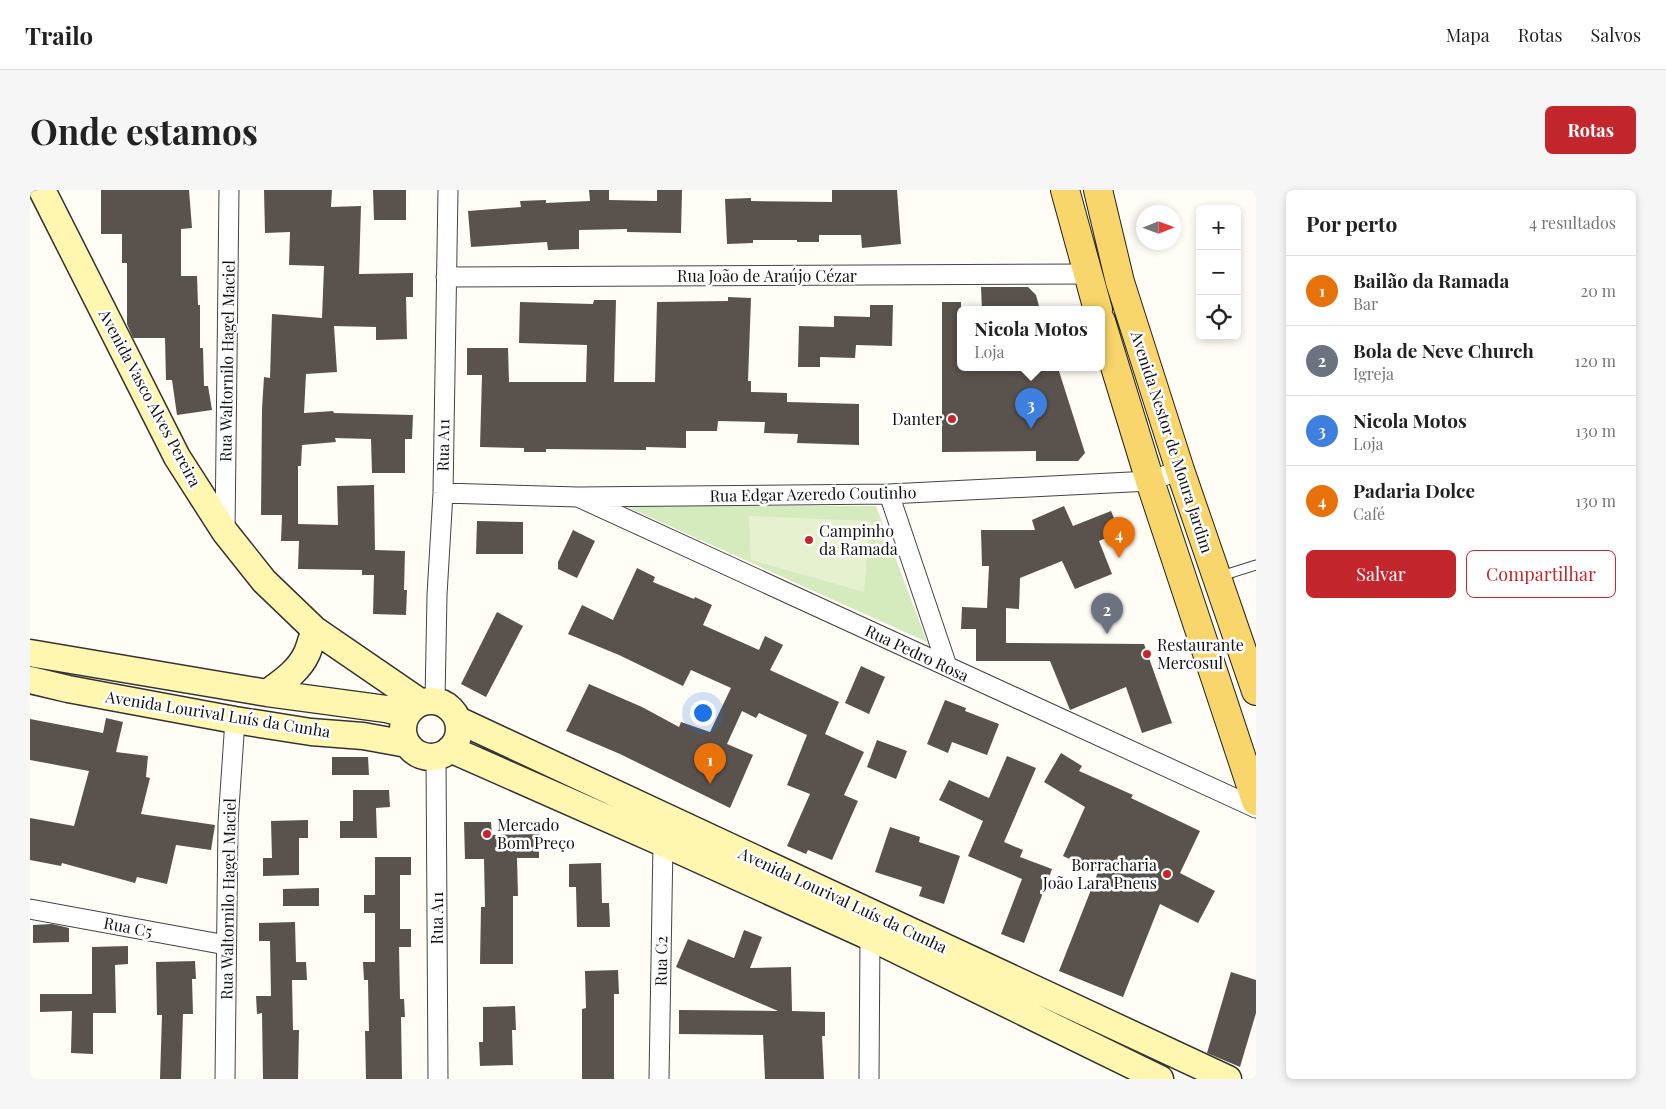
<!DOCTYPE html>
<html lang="pt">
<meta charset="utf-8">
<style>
:root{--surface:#fff;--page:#f6f6f6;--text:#222;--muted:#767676;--line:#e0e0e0;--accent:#c4262e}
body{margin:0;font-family:"Playfair Display",serif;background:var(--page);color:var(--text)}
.controls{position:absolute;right:15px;top:15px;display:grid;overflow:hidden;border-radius:8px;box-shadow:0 2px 8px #0003}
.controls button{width:45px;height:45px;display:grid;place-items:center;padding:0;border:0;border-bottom:1px solid var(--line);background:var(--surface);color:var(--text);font:25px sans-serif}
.compass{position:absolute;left:1106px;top:15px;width:45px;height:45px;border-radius:50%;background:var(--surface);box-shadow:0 2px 8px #0003;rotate:89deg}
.you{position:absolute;left:672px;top:522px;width:18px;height:18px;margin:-12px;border:4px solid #fff;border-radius:50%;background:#1a73e8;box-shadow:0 0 0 8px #1a73e833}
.badge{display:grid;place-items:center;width:32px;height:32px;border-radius:50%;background:var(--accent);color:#fff;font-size:16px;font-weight:700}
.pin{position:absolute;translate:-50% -41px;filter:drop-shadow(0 1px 2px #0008)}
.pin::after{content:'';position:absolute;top:26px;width:18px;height:15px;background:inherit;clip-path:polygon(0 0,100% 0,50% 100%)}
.popup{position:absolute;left:927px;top:116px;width:148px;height:65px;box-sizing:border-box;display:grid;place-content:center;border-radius:8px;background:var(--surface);filter:drop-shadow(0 1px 4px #0005);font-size:16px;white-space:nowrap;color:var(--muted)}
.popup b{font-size:19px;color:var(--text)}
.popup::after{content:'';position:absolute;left:50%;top:100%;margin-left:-10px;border:10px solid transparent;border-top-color:var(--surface)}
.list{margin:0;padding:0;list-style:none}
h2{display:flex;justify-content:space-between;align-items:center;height:65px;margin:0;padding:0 20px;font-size:21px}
h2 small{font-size:16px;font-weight:400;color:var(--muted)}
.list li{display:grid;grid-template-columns:32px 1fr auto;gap:15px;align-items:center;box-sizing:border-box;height:70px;padding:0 20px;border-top:1px solid var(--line)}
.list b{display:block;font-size:19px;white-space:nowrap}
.list p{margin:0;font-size:16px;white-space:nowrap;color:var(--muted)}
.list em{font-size:16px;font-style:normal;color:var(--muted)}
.actions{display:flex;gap:10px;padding:15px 20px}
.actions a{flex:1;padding:11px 0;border:1px solid var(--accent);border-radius:8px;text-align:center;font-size:18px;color:var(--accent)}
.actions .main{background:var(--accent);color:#fff}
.icon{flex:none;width:28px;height:28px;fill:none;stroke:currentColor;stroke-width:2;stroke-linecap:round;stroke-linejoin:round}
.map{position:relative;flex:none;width:1226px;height:889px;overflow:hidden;border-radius:8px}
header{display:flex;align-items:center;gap:30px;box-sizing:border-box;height:70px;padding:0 25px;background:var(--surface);border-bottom:1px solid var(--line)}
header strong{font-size:24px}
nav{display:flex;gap:28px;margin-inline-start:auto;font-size:18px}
.intro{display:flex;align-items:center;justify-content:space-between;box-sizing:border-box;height:120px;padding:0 30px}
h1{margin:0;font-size:35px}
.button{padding:12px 22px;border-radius:8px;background:var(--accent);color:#fff;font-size:18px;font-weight:700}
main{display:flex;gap:30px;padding:0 30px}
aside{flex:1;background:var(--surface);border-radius:8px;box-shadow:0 2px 8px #0003}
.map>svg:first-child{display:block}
.green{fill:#d5ebbd}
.pitch{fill:#e6f2cf}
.building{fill:#5a524d}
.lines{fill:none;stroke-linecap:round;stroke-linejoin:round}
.lane-casing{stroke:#444;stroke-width:11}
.street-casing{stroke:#444;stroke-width:21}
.secondary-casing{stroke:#333;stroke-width:29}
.primary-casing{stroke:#222;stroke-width:30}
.lane{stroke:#fff;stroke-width:9}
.street{stroke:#fff;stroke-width:19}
.secondary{stroke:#fff6b0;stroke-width:26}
.primary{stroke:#f9d66b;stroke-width:28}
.poi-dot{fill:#c4262e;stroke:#fff;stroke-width:2}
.labels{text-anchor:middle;stroke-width:5;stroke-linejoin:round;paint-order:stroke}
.street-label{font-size:16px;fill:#111;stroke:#fff}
.poi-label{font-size:16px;fill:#111;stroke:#fff;text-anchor:start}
</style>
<header>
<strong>Trailo</strong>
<nav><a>Mapa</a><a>Rotas</a><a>Salvos</a></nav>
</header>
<div class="intro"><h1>Onde estamos</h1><a class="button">Rotas</a></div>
<main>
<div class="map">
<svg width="1226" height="889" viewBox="0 0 1226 889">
<rect width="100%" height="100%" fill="#fffdf5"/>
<path class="green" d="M595,316H846L897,452Z"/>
<path class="pitch" d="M719,326L840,331L834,402L721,370Z"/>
<path class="building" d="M71,0H159L162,38L151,39V86H167L168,115H170V158H173L174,196H178L182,220L147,225L142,190H136L135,148H103L97,134V73H92V44H71Z
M234,0H302L301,17L331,16L329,84L383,83V107H376L377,149L346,150V137L304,136L307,182L276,184L274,223L303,221L304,223L383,225L382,249H375V283H342L341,249L305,248L306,252L272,255L271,276H268V334L308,335L307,296L344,295L345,360L375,361L374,400H377L376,425L343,424L344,385H332V380L268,379L269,351H251L252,325H231L232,219L234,187L240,188L242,124L292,128L294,76L259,75L260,42L235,43Z
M343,0H376V30H344Z
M559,0H579V10L627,11V0H652L651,43L597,42V39L549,40V59L518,60L517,52L441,57L438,21L491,17L490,11L516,10V13L560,11Z
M802,0H867L871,54L832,58L831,45H789V52H767V50H723V53L697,54L695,9L721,8V11L802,12Z
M951,97H998L1006,105L1010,120H952Z
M698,107L721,108L718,191H721V202L757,203V212L829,214V255L767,253L768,244L734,243L735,232L688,231L687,241H656V258L616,257V260L516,259V262H494V258L450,257L452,185H437V158H478L479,192H556L557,155L489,153L490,112L563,114L564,110H586L584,192H625L627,112L698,111Z
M912,112H931V178H1028L1055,263L1048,271H1006V261L912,262Z
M840,115H863L862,156L826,155L825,168L790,167V177H768L769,136L804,137V126L840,127Z
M1034,316L1043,336L1081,321L1090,342L1069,351L1082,384L1045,399L1032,371L990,388L989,419L976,418V453L1114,454L1142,533L1112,543L1096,497L1040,520L1020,471H946V439H931L932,417L957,418L959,376H952L951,340H1005L1002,330Z
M447,331L493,332V364H446Z
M543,340L565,351L547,388L528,379V372Z
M607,378L625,387L623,392L664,409L665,407L682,415L673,435L729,460L735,446L753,455L740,480L809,512L795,544L834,562L814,605L828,611L802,670L778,660L776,664L757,656L780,604L757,595L777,545L729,523L726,528L712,521L697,554L723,565L700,618L590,564L536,541L559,494L612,517L649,537L651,532L680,542L701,498L661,480L653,496L589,465L538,444L552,415L583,430Z
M467,422L493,436L456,507L431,494Z
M831,476L855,487L839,524L815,513Z
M915,510L936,518L935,521L969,534L957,565L922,552L918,563L897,554Z
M76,528L93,532L86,562L118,566L116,587L120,588L111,624L185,635L181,660L146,655L137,694L107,687L105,693L32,673L31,676L0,670V628L44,636L59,581L0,570V529L73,543Z
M847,550L877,561L866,589L837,577Z
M1031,563L1052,576L1049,581L1103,605L1101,608L1170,641L1150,683L1185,701L1168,733L1130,714L1093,807L1029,781L1068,682L1033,666L1055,617L1014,592Z
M977,566L1006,578L974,652L993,660L990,667L1022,679L994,753L971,744L992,689L938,666L953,631L909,610L919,590L959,608Z
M302,567H338L339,585H302Z
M323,600H359L360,617L346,618L347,648H310V631H323Z
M278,630V648H269V685L233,686V668H242L241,631Z
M434,632H461L462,645L509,644V668H487L488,706H483V774H450L451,717H455L454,669H435Z
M860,637L890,647L889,652L930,666L914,714L889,706L892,697L845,682Z
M345,667H381V685H370V739H381V757H369L370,809H374L375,827H371L372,889H336L335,841H339L338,790H334L333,772H345V723H334V705H345Z
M571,673L572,713H579L580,737H547L546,697H539V674Z
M289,698V716H253V699Z
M265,732L266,772H276L277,790H262L263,840H269L268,889H233L232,823L227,824L226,806H241L240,751H229V733Z
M22,734L39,738V752L3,753V735Z
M714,740L732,747L720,778L761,777L762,821L795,822V846H792L794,889H735L733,845L649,844V820L748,821L646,777L658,749L704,768Z
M98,756V774L85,775L86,823H63V864L41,863L42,821L10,822V804H62V757Z
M165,771L166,789H162L163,824H153L151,889H130L132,825H127L126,772Z
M588,780L589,804H584V889H552V819L556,818L555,781Z
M1201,782L1226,790V823L1210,877L1177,863Z
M485,816L486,840H482L483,875L450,876L449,852H453V817Z"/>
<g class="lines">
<defs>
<path id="lane" d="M1191,386L1226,375"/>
<path id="street" d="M416,87L1057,84
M413,303L548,307L859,304L1120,291L1150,280
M859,304L917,476
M548,307L1226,618
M195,342L199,0
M405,510L407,405L413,303L418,0
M406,567L408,889
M0,719L196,755
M195,889L198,633L205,530
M629,889L633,653
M839,889L840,747"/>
<path id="secondary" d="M12,0L147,267L195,342L234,391L285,440L390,512
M0,463L237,503L356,519L377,524
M0,490L38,499L205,530L281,542L333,546L377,554
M237,503C252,492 269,481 277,463C280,456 282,447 285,440
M373 539a28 28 0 1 1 56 0a28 28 0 1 1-56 0Z
M428,530L1198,889
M420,559L633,653L840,747L1130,889"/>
<path id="primary" d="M1035,0L1068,120
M1068,0L1090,92L1150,280L1226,501
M1071,131L1120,291L1226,611"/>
</defs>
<use href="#lane" class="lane-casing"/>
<use href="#street" class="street-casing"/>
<use href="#secondary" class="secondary-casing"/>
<use href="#primary" class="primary-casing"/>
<use href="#lane" class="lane"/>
<use href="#street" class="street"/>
<use href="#secondary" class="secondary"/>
<use href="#primary" class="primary"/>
</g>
<g class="poi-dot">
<circle cx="922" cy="229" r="5"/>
<circle cx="779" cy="350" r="5"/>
<circle cx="1117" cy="464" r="5"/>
<circle cx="457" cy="644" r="5"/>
<circle cx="1137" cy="684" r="5"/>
</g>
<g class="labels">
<g class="street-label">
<text x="737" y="92">Rua João de Araújo Cézar</text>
<text transform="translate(197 171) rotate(-89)" y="6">Rua Waltornilo Hagel Maciel</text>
<text transform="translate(120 208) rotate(62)" y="6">Avenida Vasco Alves Pereira</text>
<text transform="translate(1142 252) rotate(72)" y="6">Avenida Nestor de Moura Jardim</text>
<text transform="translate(413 255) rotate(-89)" y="6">Rua A11</text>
<text transform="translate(783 304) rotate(-1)" y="6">Rua Edgar Azeredo Coutinho</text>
<text transform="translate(887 463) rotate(25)" y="6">Rua Pedro Rosa</text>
<text transform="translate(188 524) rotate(9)" y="6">Avenida Lourival Luís da Cunha</text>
<text transform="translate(198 709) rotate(-89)" y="6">Rua Waltornilo Hagel Maciel</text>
<text transform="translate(813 710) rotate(25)" y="6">Avenida Lourival Luís da Cunha</text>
<text transform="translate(407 728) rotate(-90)" y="6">Rua A11</text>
<text transform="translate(98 737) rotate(11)" y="6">Rua C5</text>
<text transform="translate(631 771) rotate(-89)" y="6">Rua C2</text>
</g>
<g class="poi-label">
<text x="912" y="235" text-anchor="end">Danter</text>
<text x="789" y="347">Campinho<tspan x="789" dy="18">da Ramada</tspan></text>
<text x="1127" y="461">Restaurante<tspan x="1127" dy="18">Mercosul</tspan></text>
<text x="467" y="641">Mercado<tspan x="467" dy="18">Bom Preço</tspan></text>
<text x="1127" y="681" text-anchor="end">Borracharia<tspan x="1127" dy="18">João Lara Pneus</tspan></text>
</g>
</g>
</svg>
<div class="controls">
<button>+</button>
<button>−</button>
<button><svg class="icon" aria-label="locate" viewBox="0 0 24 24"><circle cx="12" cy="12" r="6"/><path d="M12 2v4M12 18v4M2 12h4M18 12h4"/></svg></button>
</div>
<svg class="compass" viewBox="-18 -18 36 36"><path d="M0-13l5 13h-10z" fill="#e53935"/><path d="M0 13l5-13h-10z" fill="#767676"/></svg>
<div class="you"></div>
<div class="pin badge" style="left:680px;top:594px;background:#e8710a">1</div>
<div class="pin badge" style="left:1077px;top:444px;background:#6b7280">2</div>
<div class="pin badge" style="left:1001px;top:239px;background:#3f7fe0">3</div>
<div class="popup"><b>Nicola Motos</b>Loja</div>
<div class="pin badge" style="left:1089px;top:368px;background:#e8710a">4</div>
</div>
<aside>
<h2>Por perto<small>4 resultados</small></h2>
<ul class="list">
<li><span class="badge" style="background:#e8710a">1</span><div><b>Bailão da Ramada</b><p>Bar</p></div><em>20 m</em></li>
<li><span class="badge" style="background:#6b7280">2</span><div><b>Bola de Neve Church</b><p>Igreja</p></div><em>120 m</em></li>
<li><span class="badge" style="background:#3f7fe0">3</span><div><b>Nicola Motos</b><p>Loja</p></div><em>130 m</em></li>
<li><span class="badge" style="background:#e8710a">4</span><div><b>Padaria Dolce</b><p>Café</p></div><em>130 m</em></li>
</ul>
<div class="actions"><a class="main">Salvar</a><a>Compartilhar</a></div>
</aside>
</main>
